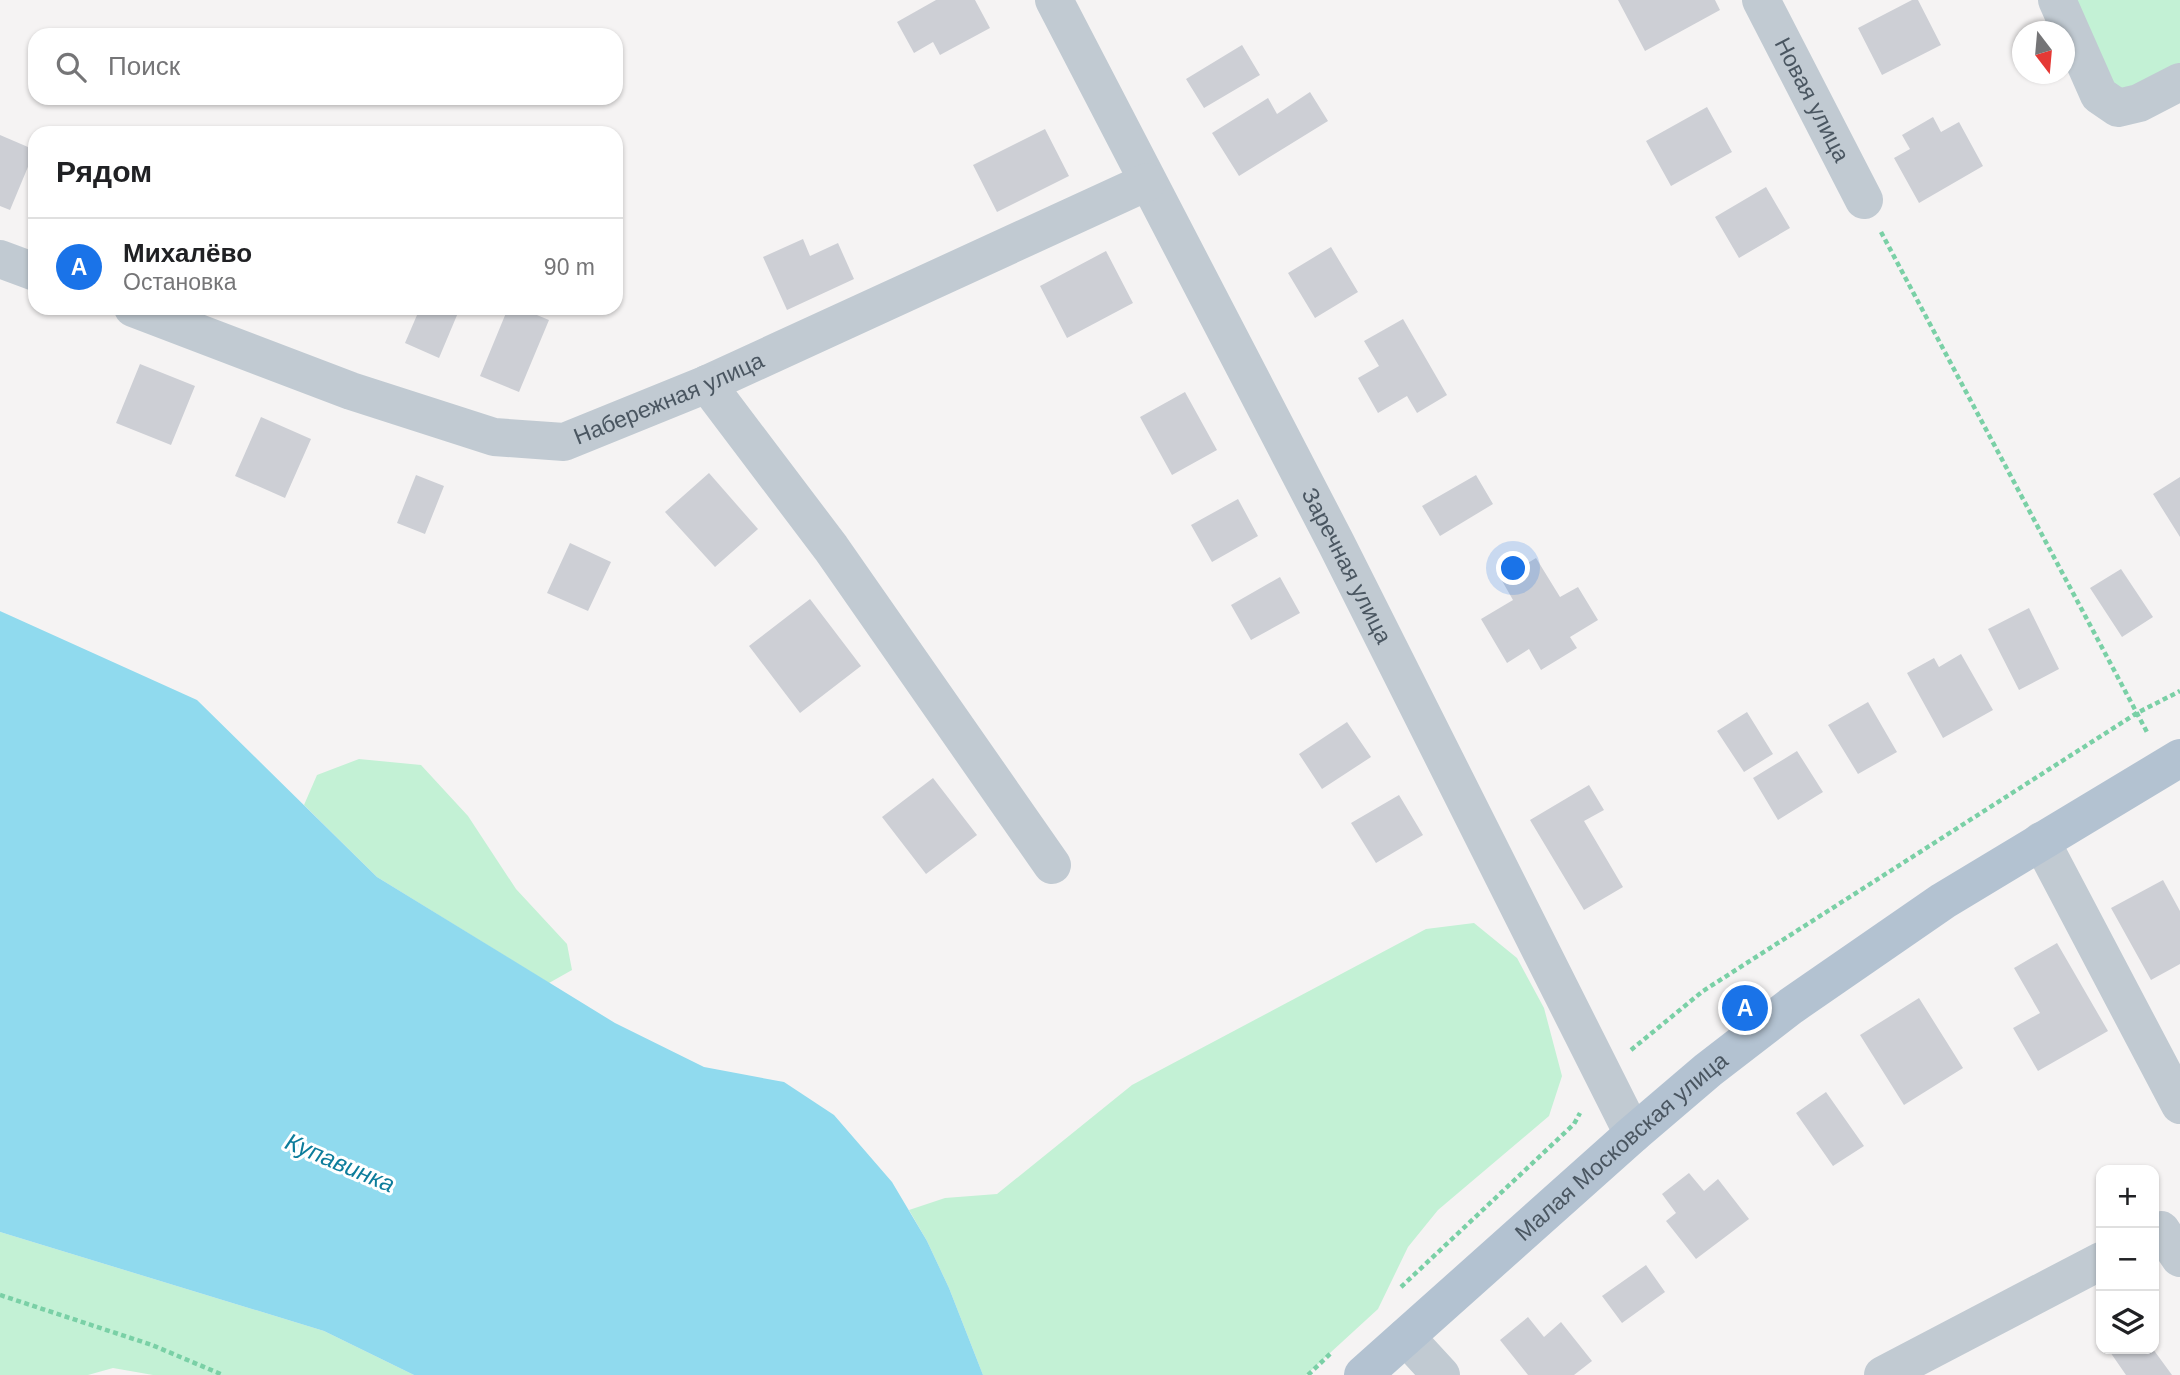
<!DOCTYPE html>
<html lang="ru">
<meta charset="utf-8">
<style>
:root{--surface:#fff;--page:#f2f2f2;--text:#202124;--muted:#757577;--line:#e0e0e0;--accent:#1a73e8}
body{margin:0;font-family:Helvetica,sans-serif;background:var(--page);color:var(--text)}
.controls{position:absolute;right:21px;bottom:21px;display:grid;overflow:hidden;border-radius:14px;box-shadow:0 2px 5px #0004}
.controls button{width:63px;height:63px;display:grid;place-items:center;padding:0;border:0;border-bottom:2px solid var(--line);background:var(--surface);color:var(--text);font:35px sans-serif}
.compass{position:absolute;left:2012px;top:21px;width:63px;height:63px;border-radius:50%;background:var(--surface);box-shadow:0 2px 5px #0004;rotate:164deg}
.you{position:absolute;left:1514px;top:569px;width:24px;height:24px;margin:-18px;border:5px solid #fff;border-radius:50%;background:#1a73e8;box-shadow:0 0 0 10px #1a73e833}
.badge{display:grid;place-items:center;width:46px;height:46px;border-radius:50%;background:var(--accent);color:#fff;font-size:23px;font-weight:700}
.pin{position:absolute;translate:-50% -50%;border:4px solid #fff;box-shadow:0 2px 7px #0006}
.list{margin:0;padding:0;list-style:none}
h2{display:flex;justify-content:space-between;align-items:center;height:91px;margin:0;padding:0 28px;font-size:30px}
h2 small{font-size:23px;font-weight:400;color:var(--muted)}
.list li{display:grid;grid-template-columns:46px 1fr auto;gap:21px;align-items:center;box-sizing:border-box;height:98px;padding:0 28px;border-top:2px solid var(--line)}
.list b{display:block;font-size:26px;white-space:nowrap}
.list p{margin:0;font-size:23px;white-space:nowrap;color:var(--muted)}
.list em{font-size:23px;font-style:normal;color:var(--muted)}
.icon{flex:none;width:38px;height:38px;fill:none;stroke:currentColor;stroke-width:2;stroke-linecap:round;stroke-linejoin:round}
.map{position:relative;flex:none;width:2180px;height:1375px;overflow:hidden}
.search{position:absolute;background:var(--surface);box-shadow:0 2px 5px #0004;left:28px;top:28px;width:595px;height:77px;display:flex;align-items:center;gap:18px;box-sizing:border-box;padding:0 24px;border-radius:21px;color:var(--muted);font-size:26px}
.panel{position:absolute;background:var(--surface);box-shadow:0 2px 5px #0004;left:28px;top:126px;width:595px;height:189px;border-radius:21px}
.map>svg:first-child{display:block}
.green{fill:#c3f1d5}
.water{fill:#90daee}
.building{fill:#cdcfd5}
.lines{fill:none;stroke-linecap:round;stroke-linejoin:round}
.path{stroke:#7ad0a6;stroke-width:4.5;stroke-dasharray:5 3.5;stroke-linecap:butt}
.minor{stroke:#c1cad2;stroke-width:38}
.major{stroke:#b3c2d1;stroke-width:38}
.labels{text-anchor:middle;stroke-width:6;stroke-linejoin:round;paint-order:stroke}
.street-label{font-size:23px;fill:#4a5661;stroke:#fff}
.water-label{font-size:24px;font-style:italic;fill:#0c7c9b;stroke:#fff}
</style>
<div class="map">
<svg width="2180" height="1375" viewBox="0 0 2180 1375">
<rect width="100%" height="100%" fill="#f5f3f3"/>
<path class="green" d="M2057,0H2180V82L2118,108Z
M359,759L421,765L468,816L516,889L567,944L572,970L549,983L377,877L304,805L317,775Z
M1474,923L1517,958L1544,1008L1562,1076L1549,1116L1438,1210L1408,1247L1378,1309L1306,1375H983L949,1288L927,1241L909,1210L945,1198L997,1194L1132,1085L1426,929Z
M0,1232L324,1331L414,1375H153L113,1368L88,1375H0Z"/>
<path class="water" d="M0,611L197,700L377,877L615,1023L704,1067L784,1082L834,1115L892,1182L927,1241L949,1288L983,1375H414L324,1331L0,1232Z"/>
<path class="building" d="M936,0H975L990,28L940,55L933,42L914,53L897,22Z
M1618,0H1715L1720,10L1645,51Z
M1912,0H1918L1941,45L1882,75L1858,28Z
M1242,45L1260,75L1204,108L1186,79Z
M1310,92L1328,121L1239,176L1212,133L1268,98L1277,114Z
M1707,107L1732,152L1671,186L1646,141Z
M1933,117L1941,132L1959,122L1983,166L1919,203L1894,158L1910,149L1902,135Z
M1045,129L1069,176L997,212L973,165Z
M0,135L35,150L10,210L0,206Z
M1766,187L1790,228L1739,258L1715,217Z
M803,239L810,256L838,243L854,279L787,310L763,257Z
M1331,247L1358,292L1315,318L1288,273Z
M1106,251L1133,303L1067,338L1040,286Z
M420,308H460L439,358L405,343Z
M508,308H520L549,320L519,392L480,376Z
M1403,319L1447,395L1417,413L1407,396L1378,413L1358,378L1379,366L1364,341Z
M140,364L195,386L171,445L116,423Z
M1185,392L1217,450L1172,475L1140,417Z
M261,417L311,439L285,498L235,476Z
M709,473L758,529L715,567L665,512Z
M416,475L444,486L425,534L397,523Z
M1476,475L1493,504L1440,536L1422,506Z
M2180,477V537L2153,494Z
M1238,499L1258,536L1212,562L1191,525Z
M570,543L611,562L588,611L547,593Z
M1536,558L1560,597L1578,587L1598,620L1570,637L1577,648L1541,670L1529,649L1507,663L1481,619L1513,600L1501,579Z
M2121,569L2153,617L2122,637L2090,588Z
M1280,577L1300,613L1251,640L1231,605Z
M810,599L861,666L800,713L749,646Z
M2029,608L2059,669L2019,690L1988,629Z
M1961,654L1993,710L1943,738L1907,673L1934,658L1939,667Z
M1868,702L1897,752L1858,774L1828,725Z
M1747,712L1773,754L1744,772L1717,731Z
M1347,722L1371,757L1322,789L1299,754Z
M1797,751L1823,792L1778,820L1753,778Z
M933,778L977,835L926,874L882,817Z
M1589,785L1604,810L1584,821L1623,887L1584,910L1530,820Z
M1399,795L1423,835L1376,863L1351,823Z
M2163,880L2180,911V964L2151,980L2111,908Z
M2057,943L2108,1031L2038,1071L2013,1028L2040,1013L2014,968Z
M1919,998L1963,1068L1904,1105L1860,1035Z
M1826,1092L1864,1146L1833,1166L1796,1113Z
M1689,1173L1704,1191L1718,1179L1749,1219L1696,1259L1666,1221L1676,1213L1662,1194Z
M1646,1265L1665,1292L1622,1323L1602,1296Z
M1528,1317L1544,1337L1561,1322L1592,1361L1574,1375H1528L1500,1340Z
M2108,1349H2153L2172,1375H2126Z"/>
<g class="lines">
<path class="path" d="M1881,232L2148,734
M1631,1050L1703,991L2137,713L2180,691
M1401,1287L1574,1124L1580,1113
M0,1295L152,1345L223,1375
M1308,1375L1331,1353"/>
<g class="minor">
<path id="s1" d="M1054,0L1336,543L1633,1134"/>
<path id="s2" d="M1761,0L1864,200"/>
<path d="M2057,0L2099,95L2118,108L2139,103L2180,82"/>
<path d="M0,259L35,272"/>
<path id="s3" d="M133,308L351,391L494,437L564,442L707,384L1147,182"/>
<path d="M707,384L831,548L1052,865"/>
<path d="M2041,841L2180,1105"/>
<path d="M2161,1230L2180,1258"/>
<path d="M1406,1337L1441,1375"/>
<path d="M1883,1375L2101,1261"/>
</g>
<path class="major" id="s4" d="M1363,1375L1633,1134L1708,1070L1791,1006L1943,901L2180,758"/>
</g>
<g class="labels">
<g class="street-label">
<text dy="8" stroke="none"><textPath href="#s2" startOffset="112">Новая улица</textPath></text>
<text dy="8" stroke="none"><textPath href="#s3" startOffset="567">Набережная улица</textPath></text>
<text dy="8" stroke="none"><textPath href="#s1" startOffset="637">Заречная улица</textPath></text>
<text dy="8" stroke="none"><textPath href="#s4" startOffset="345">Малая Московская улица</textPath></text>
</g>
<g class="water-label">
<text transform="translate(340 1163) rotate(23)" y="8">Купавинка</text>
</g>
</g>
</svg>
<div class="controls">
<button>+</button>
<button>−</button>
<button><svg class="icon" aria-label="layers" viewBox="0 0 24 24"><path d="M12 4l9 5-9 5-9-5zM3 14l9 5 9-5"/></svg></button>
</div>
<svg class="compass" viewBox="-18 -18 36 36"><path d="M0-13l5 13h-10z" fill="#e53935"/><path d="M0 13l5-13h-10z" fill="#757577"/></svg>
<div class="you"></div>
<div class="pin badge" style="left:1745px;top:1008px">A</div>
<div class="search"><svg class="icon" aria-label="search" viewBox="0 0 24 24"><circle cx="10" cy="10" r="6"/><path d="M15 15l6 6"/></svg>Поиск</div>
<section class="panel">
<h2>Рядом<small></small></h2>
<ul class="list">
<li><span class="badge">A</span><div><b>Михалёво</b><p>Остановка</p></div><em>90 m</em></li>
</ul>
</section>
</div>
